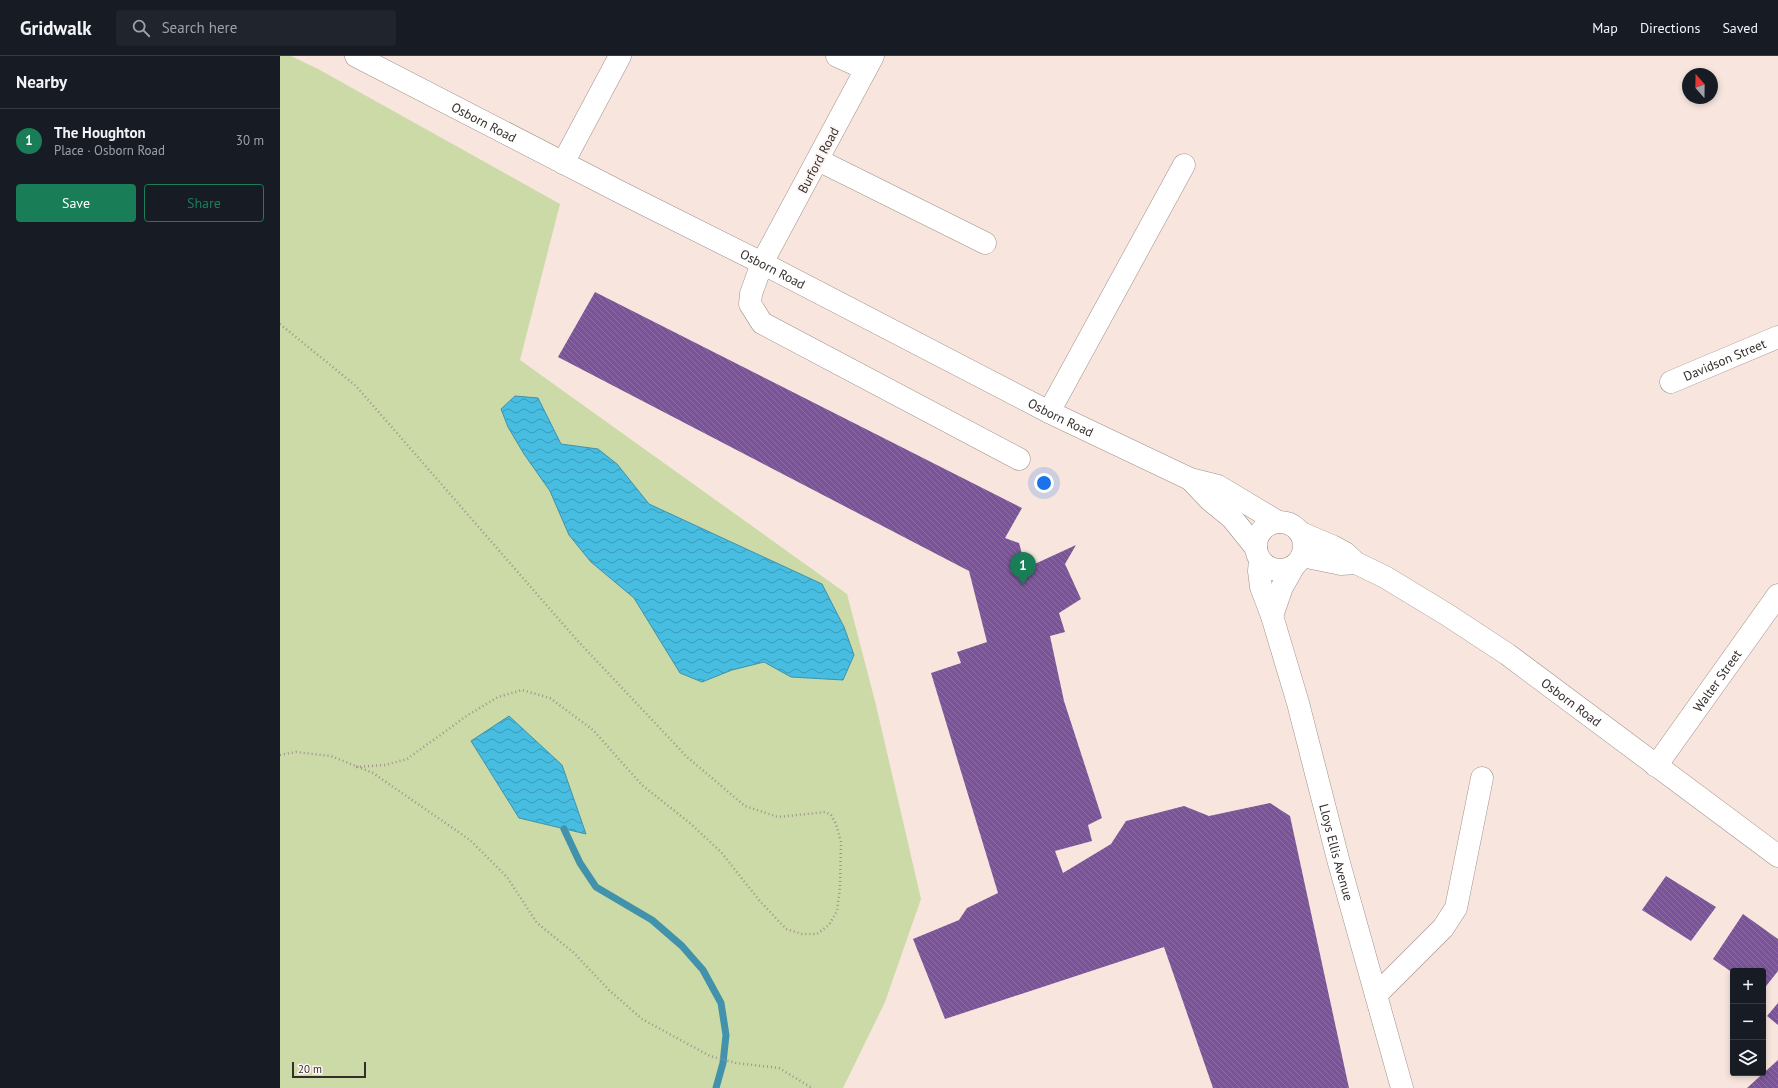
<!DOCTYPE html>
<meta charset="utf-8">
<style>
:root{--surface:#171b24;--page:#20242c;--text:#f1f3f6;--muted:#9ea1a6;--line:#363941;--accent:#197e57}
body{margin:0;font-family:"PT Sans",sans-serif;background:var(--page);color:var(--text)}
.controls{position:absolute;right:12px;bottom:12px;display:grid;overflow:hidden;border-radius:4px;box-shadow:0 2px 6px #0003}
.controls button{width:36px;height:36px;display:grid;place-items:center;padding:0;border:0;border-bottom:1px solid var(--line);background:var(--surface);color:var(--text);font:20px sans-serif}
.compass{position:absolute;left:1402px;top:12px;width:36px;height:36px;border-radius:50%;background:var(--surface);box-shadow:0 2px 6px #0003;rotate:340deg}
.scale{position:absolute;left:12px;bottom:10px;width:74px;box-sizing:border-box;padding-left:4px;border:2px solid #342e2b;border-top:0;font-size:11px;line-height:14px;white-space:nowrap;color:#342e2b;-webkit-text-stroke:3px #fdf5f3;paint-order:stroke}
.you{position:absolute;left:764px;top:427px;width:14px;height:14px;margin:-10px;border:3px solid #fff;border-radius:50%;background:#1a73e8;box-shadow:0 0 0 6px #1a73e833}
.badge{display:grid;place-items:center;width:26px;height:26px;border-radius:50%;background:var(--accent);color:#fff;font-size:13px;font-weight:700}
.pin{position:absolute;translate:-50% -33px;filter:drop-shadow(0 1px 2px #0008)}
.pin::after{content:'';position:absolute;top:21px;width:14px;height:12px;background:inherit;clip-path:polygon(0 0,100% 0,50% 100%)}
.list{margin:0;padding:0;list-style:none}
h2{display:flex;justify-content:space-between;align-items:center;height:52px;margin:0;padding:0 16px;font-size:17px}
h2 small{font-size:13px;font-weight:400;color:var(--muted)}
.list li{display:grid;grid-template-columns:26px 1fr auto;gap:12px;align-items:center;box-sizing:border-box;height:64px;padding:0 16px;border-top:1px solid var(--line)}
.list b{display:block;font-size:15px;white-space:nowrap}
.list p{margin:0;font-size:13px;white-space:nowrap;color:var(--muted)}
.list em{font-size:13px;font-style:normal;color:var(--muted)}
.actions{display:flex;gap:8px;padding:12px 16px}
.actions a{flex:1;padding:9px 0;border:1px solid var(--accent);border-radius:4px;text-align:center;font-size:14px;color:var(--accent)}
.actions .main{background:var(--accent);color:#fff}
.icon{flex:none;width:22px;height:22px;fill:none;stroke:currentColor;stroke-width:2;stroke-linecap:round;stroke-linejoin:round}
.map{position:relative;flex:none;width:1498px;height:1032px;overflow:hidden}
header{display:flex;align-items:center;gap:24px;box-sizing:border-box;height:56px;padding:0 20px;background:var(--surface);border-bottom:1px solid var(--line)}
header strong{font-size:19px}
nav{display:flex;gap:22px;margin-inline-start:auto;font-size:14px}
.search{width:280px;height:36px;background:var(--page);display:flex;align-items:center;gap:10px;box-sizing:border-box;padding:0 14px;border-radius:4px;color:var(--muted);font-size:15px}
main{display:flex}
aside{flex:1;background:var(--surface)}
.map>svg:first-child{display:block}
.grass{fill:#cbdaa6}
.water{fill:url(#water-waves);stroke:#4192aa}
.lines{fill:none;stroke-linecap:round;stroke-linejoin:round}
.stream{stroke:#4192aa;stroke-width:7}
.building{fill:url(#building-back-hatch)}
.minor-casing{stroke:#9f8f88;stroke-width:23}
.path{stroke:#a0938e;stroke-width:2.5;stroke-dasharray:1 3;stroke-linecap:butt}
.minor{stroke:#fff;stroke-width:22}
.labels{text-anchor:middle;stroke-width:4;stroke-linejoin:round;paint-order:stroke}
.street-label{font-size:13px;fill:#342e2b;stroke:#fdf5f3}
</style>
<header>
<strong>Gridwalk</strong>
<div class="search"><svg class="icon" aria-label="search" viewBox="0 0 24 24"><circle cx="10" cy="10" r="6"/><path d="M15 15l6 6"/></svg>Search here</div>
<nav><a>Map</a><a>Directions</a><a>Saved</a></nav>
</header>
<main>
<aside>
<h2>Nearby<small></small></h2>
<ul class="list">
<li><span class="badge">1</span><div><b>The Houghton</b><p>Place · Osborn Road</p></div><em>30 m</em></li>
</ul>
<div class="actions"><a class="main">Save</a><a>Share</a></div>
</aside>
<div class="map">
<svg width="1498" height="1032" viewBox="0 0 1498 1032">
<defs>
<pattern id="water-waves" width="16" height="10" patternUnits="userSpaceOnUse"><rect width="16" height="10" fill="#46bde1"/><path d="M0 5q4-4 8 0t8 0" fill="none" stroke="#3b9ab7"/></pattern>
<pattern id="building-back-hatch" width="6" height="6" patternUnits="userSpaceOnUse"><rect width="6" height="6" fill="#7b5399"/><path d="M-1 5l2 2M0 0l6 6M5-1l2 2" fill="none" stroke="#8d6ea2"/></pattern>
</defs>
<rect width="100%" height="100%" fill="#f8e6de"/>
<path class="grass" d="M0,0H11L38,13L280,148L240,304L567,538L596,649L641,843L605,946L563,1032H0Z"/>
<path class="water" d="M235,340L258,342L281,388L318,393L337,408L369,448L542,528L564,571L574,599L563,624L511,621L484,606L452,614L422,626L400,617L354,542L311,506L289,479L270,435L244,398L228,371L221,353Z
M229,660L282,709L306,778L239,762L191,685Z"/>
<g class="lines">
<path class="stream" d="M284,773L300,807L316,831L372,864L402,890L423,914L441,947L446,979L443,1007L436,1032"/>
</g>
<path class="building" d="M315,236L742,452L725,482L739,487L746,512L796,489L785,508L801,543L779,557L785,576L770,580L784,645L822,762L808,769L812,785L775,795L783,817L831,788L846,765L904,750L929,760L990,747L1010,760L1069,1032H933L884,891L665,963L633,883L679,864L687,852L718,837L651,617L681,607L677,596L707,586L689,515L278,301Z
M1386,820L1436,851L1411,885L1362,854Z
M1463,858L1498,883V915L1483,934V915H1453V917L1433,903Z
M1498,947V969L1487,960Z
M1498,1004V1032H1467Z"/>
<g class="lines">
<defs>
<g id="minor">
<path id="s1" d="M76,0L342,137L482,207L769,356L910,423L938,430L998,466"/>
<path d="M557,0L586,13"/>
<path d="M593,0L482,207L471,238L470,248L482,267L739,403"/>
<path d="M538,104L705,187"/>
<path d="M283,107L340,0"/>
<path id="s2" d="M1391,326L1498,281"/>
<path d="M769,356L904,109"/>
<path d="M910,423L930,444L952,462L976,492"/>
<circle cx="1000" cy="490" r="24"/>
<path id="s3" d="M1021,477L1052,490L1065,497L1076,507L1105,521L1166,558L1227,598L1498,800"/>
<path d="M1022,500L1061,508L1076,507"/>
<path id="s4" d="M980,504L979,515L981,531L992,560L1018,647L1059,807L1122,1032"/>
<path d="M992,560L1002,531L1014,510"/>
<path id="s5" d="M1376,710L1498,539"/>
<path d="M1096,939L1163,872L1176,852L1202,722"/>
</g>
</defs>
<use href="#minor" class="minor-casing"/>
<path class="path" d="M0,268L76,330L296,583L407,701L465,750L498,761L545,756L551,759L556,768L561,786L560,832L557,855L549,869L537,878H522L506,873L479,844L441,796L411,768L362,729L313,674L270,642L242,634L218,641L188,659L127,703L105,709L76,711
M0,699L16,696L51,700L93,717L190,784L227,821L257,867L293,896L329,934L362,963L430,1000L456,1007L499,1012L532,1032"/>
<use href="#minor" class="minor"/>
</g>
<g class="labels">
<g class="street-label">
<text dy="5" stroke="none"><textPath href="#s1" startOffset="144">Osborn Road</textPath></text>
<text transform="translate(538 104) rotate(-62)" y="5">Burford Road</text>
<text dy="5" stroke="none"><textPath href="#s1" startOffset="468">Osborn Road</textPath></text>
<text dy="5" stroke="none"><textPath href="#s2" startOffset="58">Davidson Street</textPath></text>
<text dy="5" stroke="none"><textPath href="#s1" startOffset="792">Osborn Road</textPath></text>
<text dy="5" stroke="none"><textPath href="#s5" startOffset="105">Walter Street</textPath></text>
<text dy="5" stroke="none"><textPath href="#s3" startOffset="320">Osborn Road</textPath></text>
<text dy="5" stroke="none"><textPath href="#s4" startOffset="303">Lloys Ellis Avenue</textPath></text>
</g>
</g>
</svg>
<div class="controls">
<button>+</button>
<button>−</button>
<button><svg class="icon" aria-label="layers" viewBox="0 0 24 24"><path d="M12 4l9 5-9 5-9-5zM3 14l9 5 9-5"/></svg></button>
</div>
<svg class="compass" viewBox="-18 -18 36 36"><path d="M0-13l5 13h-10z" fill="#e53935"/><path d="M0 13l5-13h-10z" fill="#9ea1a6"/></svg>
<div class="scale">20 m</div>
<div class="you"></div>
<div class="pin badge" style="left:743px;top:529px">1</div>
</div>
</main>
